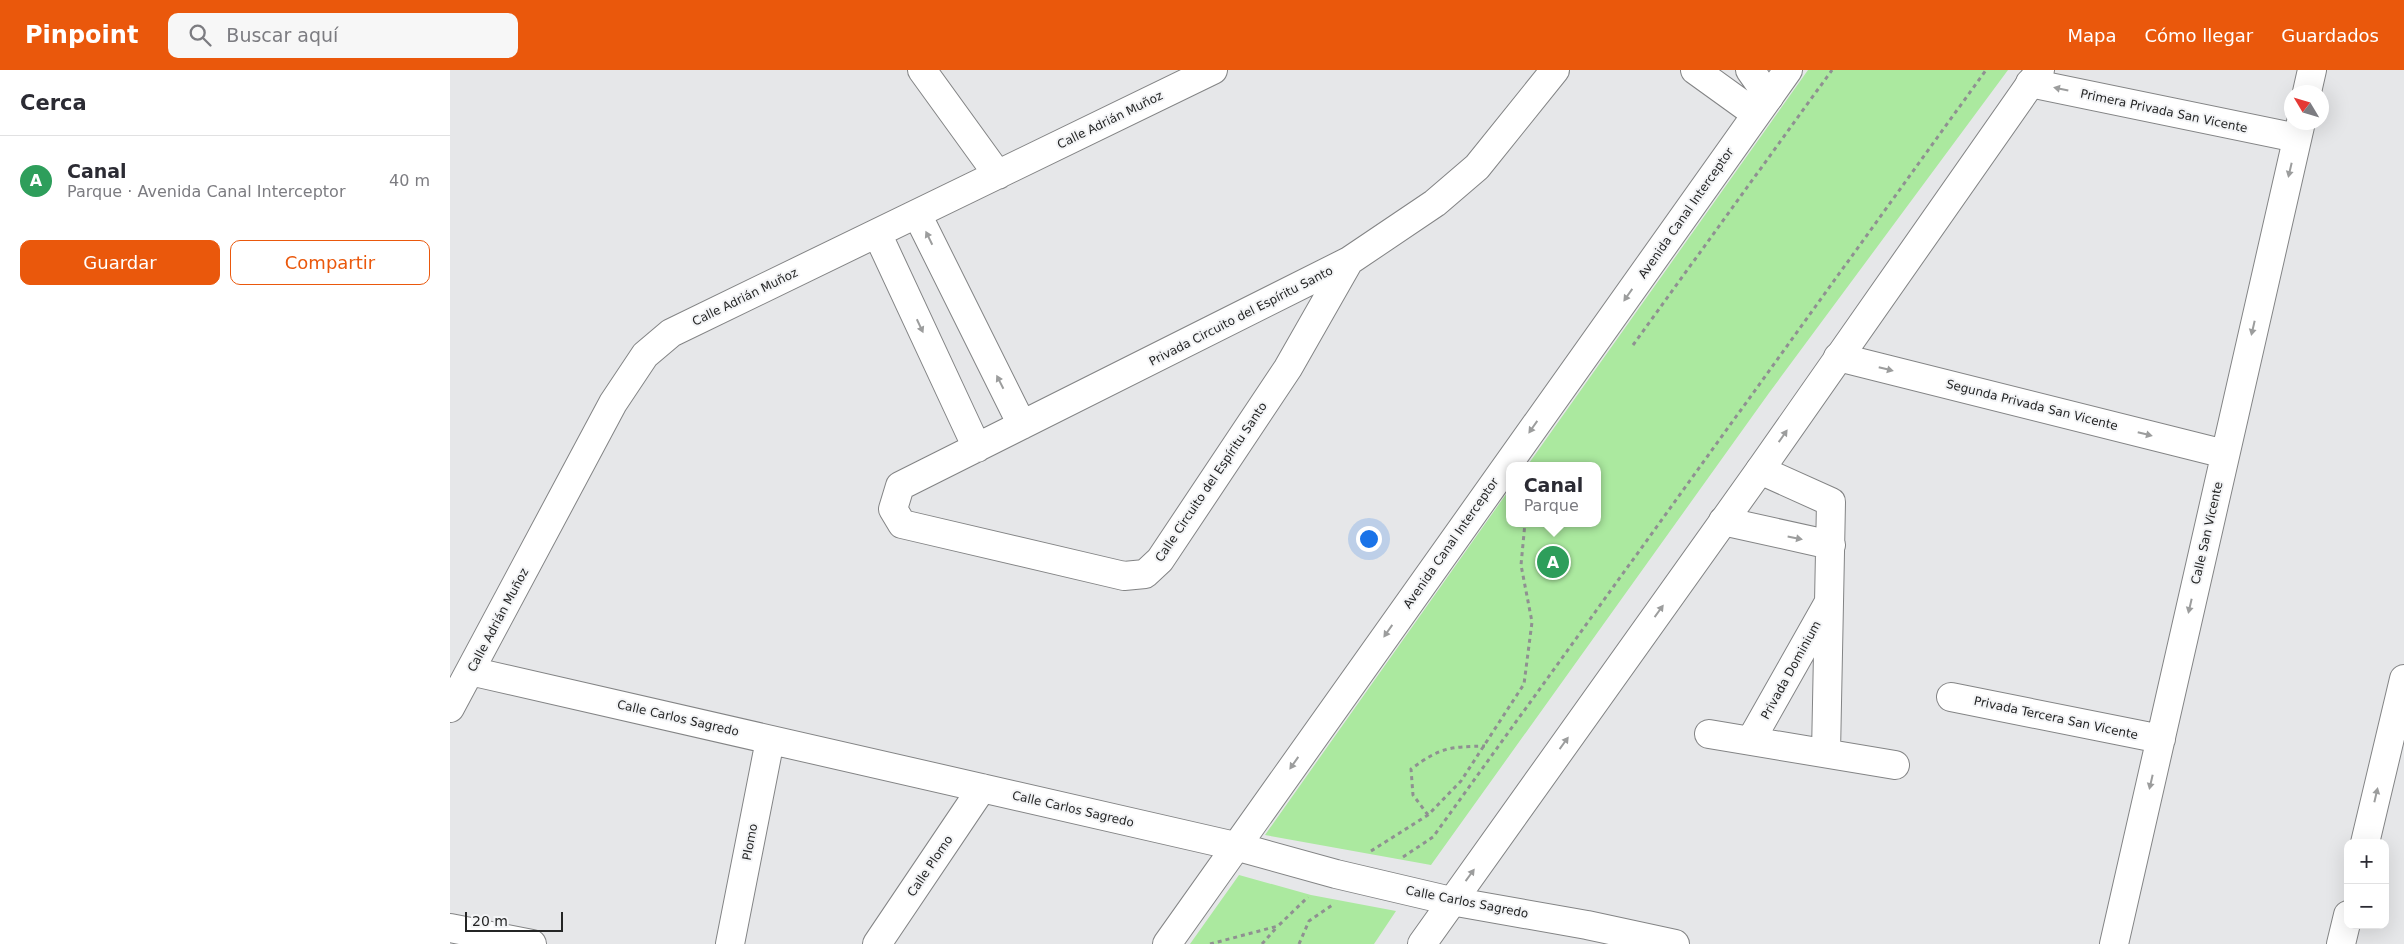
<!DOCTYPE html>
<html lang="es">
<meta charset="utf-8">
<style>
:root{--surface:#fff;--page:#f7f7f7;--text:#2b2b33;--muted:#7c7c81;--line:#e1e1e2;--accent:#ea580c}
body{margin:0;font-family:"DejaVu Sans",sans-serif;background:var(--page);color:var(--text)}
.controls{position:absolute;right:15px;bottom:15px;display:grid;overflow:hidden;border-radius:10px;box-shadow:0 5px 20px #0002}
.controls button{width:45px;height:45px;display:grid;place-items:center;padding:0;border:0;border-bottom:1px solid var(--line);background:var(--surface);color:var(--text);font:25px sans-serif}
.compass{position:absolute;left:1834px;top:15px;width:45px;height:45px;border-radius:50%;background:var(--surface);box-shadow:0 5px 20px #0002;rotate:308deg}
.scale{position:absolute;left:15px;bottom:12px;width:98px;box-sizing:border-box;padding-left:5px;border:2px solid #242525;border-top:0;font-size:14px;line-height:18px;white-space:nowrap;color:#242525;-webkit-text-stroke:4px #f3f4f6;paint-order:stroke}
.you{position:absolute;left:918px;top:468px;width:18px;height:18px;margin:-12px;border:4px solid #fff;border-radius:50%;background:#1a73e8;box-shadow:0 0 0 8px #1a73e833}
.badge{display:grid;place-items:center;width:32px;height:32px;border-radius:50%;background:var(--accent);color:#fff;font-size:16px;font-weight:700}
.pin{position:absolute;translate:-50% -50%;border:2px solid #fff;box-shadow:0 1px 5px #0006}
.popup{position:absolute;left:1056px;top:392px;width:95px;height:65px;box-sizing:border-box;display:grid;place-content:center;border-radius:10px;background:var(--surface);filter:drop-shadow(0 1px 4px #0005);font-size:16px;white-space:nowrap;color:var(--muted)}
.popup b{font-size:19px;color:var(--text)}
.popup::after{content:'';position:absolute;left:50%;top:100%;margin-left:-10px;border:10px solid transparent;border-top-color:var(--surface)}
.list{margin:0;padding:0;list-style:none}
h2{display:flex;justify-content:space-between;align-items:center;height:65px;margin:0;padding:0 20px;font-size:21px}
h2 small{font-size:16px;font-weight:400;color:var(--muted)}
.list li{display:grid;grid-template-columns:32px 1fr auto;gap:15px;align-items:center;box-sizing:border-box;height:90px;padding:0 20px;border-top:1px solid var(--line)}
.list b{display:block;font-size:19px;white-space:nowrap}
.list p{margin:0;font-size:16px;white-space:nowrap;color:var(--muted)}
.list em{font-size:16px;font-style:normal;color:var(--muted)}
.actions{display:flex;gap:10px;padding:15px 20px}
.actions a{flex:1;padding:11px 0;border:1px solid var(--accent);border-radius:10px;text-align:center;font-size:18px;color:var(--accent)}
.actions .main{background:var(--accent);color:#fff}
.icon{flex:none;width:28px;height:28px;fill:none;stroke:currentColor;stroke-width:2;stroke-linecap:round;stroke-linejoin:round}
.map{position:relative;flex:none;width:1954px;height:874px;overflow:hidden}
header{display:flex;align-items:center;gap:30px;box-sizing:border-box;height:70px;padding:0 25px;background:var(--accent);color:#fff}
header strong{font-size:24px}
nav{display:flex;gap:28px;margin-inline-start:auto;font-size:18px}
.search{width:350px;height:45px;background:var(--page);display:flex;align-items:center;gap:12px;box-sizing:border-box;padding:0 18px;border-radius:10px;color:var(--muted);font-size:19px}
main{display:flex}
aside{flex:1;background:var(--surface)}
.map>svg:first-child{display:block}
.green{fill:#abe99f}
.lines{fill:none;stroke-linecap:round;stroke-linejoin:round}
.street-casing{stroke:#838485;stroke-width:30}
.secondary-casing{stroke:#838485;stroke-width:30}
.path{stroke:#8f9091;stroke-width:3;stroke-dasharray:4 4;stroke-linecap:butt}
.street{stroke:#fff;stroke-width:28}
.secondary{stroke:#fff;stroke-width:28}
.oneway{fill:#9c9d9d}
.labels{text-anchor:middle;stroke-width:4;stroke-linejoin:round;paint-order:stroke}
.street-label{font-size:12px;fill:#242525;stroke:#f3f4f6}
</style>
<header>
<strong>Pinpoint</strong>
<div class="search"><svg class="icon" aria-label="search" viewBox="0 0 24 24"><circle cx="10" cy="10" r="6"/><path d="M15 15l6 6"/></svg>Buscar aquí</div>
<nav><a>Mapa</a><a>Cómo llegar</a><a>Guardados</a></nav>
</header>
<main>
<aside>
<h2>Cerca<small></small></h2>
<ul class="list">
<li><span class="badge" style="background:#2e9e5b">A</span><div><b>Canal</b><p>Parque · Avenida Canal Interceptor</p></div><em>40 m</em></li>
</ul>
<div class="actions"><a class="main">Guardar</a><a>Compartir</a></div>
</aside>
<div class="map">
<svg width="1954" height="874" viewBox="0 0 1954 874">
<rect width="100%" height="100%" fill="#e6e7e9"/>
<path class="green" d="M1358,0H1558L1319,323L981,795L815,765L1059,420V453H1147V396H1077Z
M789,805L861,825L946,841L924,874H740Z"/>
<g class="lines">
<defs>
<path id="street" d="M472,0L548,105
M1245,0L1306,44
M1300,0L1319,27
M1580,13L1847,68
M1857,22L1862,0
M467,144L572,355
M427,163L527,378
M899,191L838,298L710,490L695,504L674,506L452,454L443,439L450,416L899,191L985,133L1027,97L1105,0
M1388,287L1775,384
M1310,400L1381,432L1376,683
M1273,451L1381,475
M20,601L785,776L886,804L1001,831L1137,855L1225,874
M1501,627L1711,669
M0,638L163,333L195,285L221,263L763,0
M1259,664L1445,695
M1301,670L1379,532
M1915,773L1954,609
M0,858L82,874
M280,874L320,670
M427,874L532,718
M1664,874L1851,52
M1891,874L1898,845"/>
<path id="secondary" d="M717,874L1338,0
M972,874L1310,400L1590,0"/>
</defs>
<use href="#street" class="street-casing"/>
<use href="#secondary" class="secondary-casing"/>
<path class="path" d="M1183,275L1382,0
M978,745L963,725L961,699C991,677 999,677 1035,676
M921,781L978,745L1011,711L1074,614L1082,552L1071,495L1075,453
M953,787L983,767L1536,0
M760,874L828,856L858,827
M812,874L827,857
M849,874L859,851L884,834"/>
<use href="#street" class="street"/>
<use href="#secondary" class="secondary"/>
</g>
<defs><path id="oneway-solid" d="M-6-.8H1V-3.2L6.5 0L1 3.2V.8H-6Z" transform="scale(1.25)"/></defs>
<g class="oneway">
<use href="#oneway-solid" transform="translate(1611 19) rotate(-168)"/>
<use href="#oneway-solid" transform="translate(1840 100) rotate(103)"/>
<use href="#oneway-solid" transform="translate(479 168) rotate(-116)"/>
<use href="#oneway-solid" transform="translate(1178 225) rotate(125)"/>
<use href="#oneway-solid" transform="translate(470 256) rotate(65)"/>
<use href="#oneway-solid" transform="translate(1803 258) rotate(103)"/>
<use href="#oneway-solid" transform="translate(1436 299) rotate(14)"/>
<use href="#oneway-solid" transform="translate(550 312) rotate(-117)"/>
<use href="#oneway-solid" transform="translate(1083 357) rotate(125)"/>
<use href="#oneway-solid" transform="translate(1695 364) rotate(14)"/>
<use href="#oneway-solid" transform="translate(1333 366) rotate(-55)"/>
<use href="#oneway-solid" transform="translate(1345 468) rotate(11)"/>
<use href="#oneway-solid" transform="translate(1740 536) rotate(103)"/>
<use href="#oneway-solid" transform="translate(1209 541) rotate(-54)"/>
<use href="#oneway-solid" transform="translate(938 561) rotate(125)"/>
<use href="#oneway-solid" transform="translate(1114 673) rotate(-54)"/>
<use href="#oneway-solid" transform="translate(844 693) rotate(125)"/>
<use href="#oneway-solid" transform="translate(1701 712) rotate(103)"/>
<use href="#oneway-solid" transform="translate(1926 725) rotate(-77)"/>
<use href="#oneway-solid" transform="translate(1020 805) rotate(-54)"/>
</g>
<g class="labels">
<g class="street-label">
<text transform="translate(1714 41) rotate(12)" y="4">Primera Privada San Vicente</text>
<text transform="translate(660 50) rotate(-26)" y="4">Calle Adrián Muñoz</text>
<text transform="translate(1236 143) rotate(-55)" y="4">Avenida Canal Interceptor</text>
<text transform="translate(295 227) rotate(-26)" y="4">Calle Adrián Muñoz</text>
<text transform="translate(791 246) rotate(-27)" y="4">Privada Circuito del Espíritu Santo</text>
<text transform="translate(1582 335) rotate(14)" y="4">Segunda Privada San Vicente</text>
<text transform="translate(761 412) rotate(-56)" y="4">Calle Circuito del Espíritu Santo</text>
<text transform="translate(1757 463) rotate(-77)" y="4">Calle San Vicente</text>
<text transform="translate(1001 473) rotate(-55)" y="4">Avenida Canal Interceptor</text>
<text transform="translate(48 550) rotate(-62)" y="4">Calle Adrián Muñoz</text>
<text transform="translate(1341 600) rotate(-61)" y="4">Privada Dominium</text>
<text transform="translate(228 648) rotate(13)" y="4">Calle Carlos Sagredo</text>
<text transform="translate(1606 648) rotate(12)" y="4">Privada Tercera San Vicente</text>
<text transform="translate(623 739) rotate(13)" y="4">Calle Carlos Sagredo</text>
<text transform="translate(300 772) rotate(-79)" y="4">Plomo</text>
<text transform="translate(480 796) rotate(-56)" y="4">Calle Plomo</text>
<text transform="translate(1017 832) rotate(11)" y="4">Calle Carlos Sagredo</text>
</g>
</g>
</svg>
<div class="controls">
<button>+</button>
<button>−</button>
</div>
<svg class="compass" viewBox="-18 -18 36 36"><path d="M0-13l5 13h-10z" fill="#e53935"/><path d="M0 13l5-13h-10z" fill="#7c7c81"/></svg>
<div class="scale">20 m</div>
<div class="you"></div>
<div class="pin badge" style="left:1103px;top:492px;background:#2e9e5b">A</div>
<div class="popup"><b>Canal</b>Parque</div>
</div>
</main>
